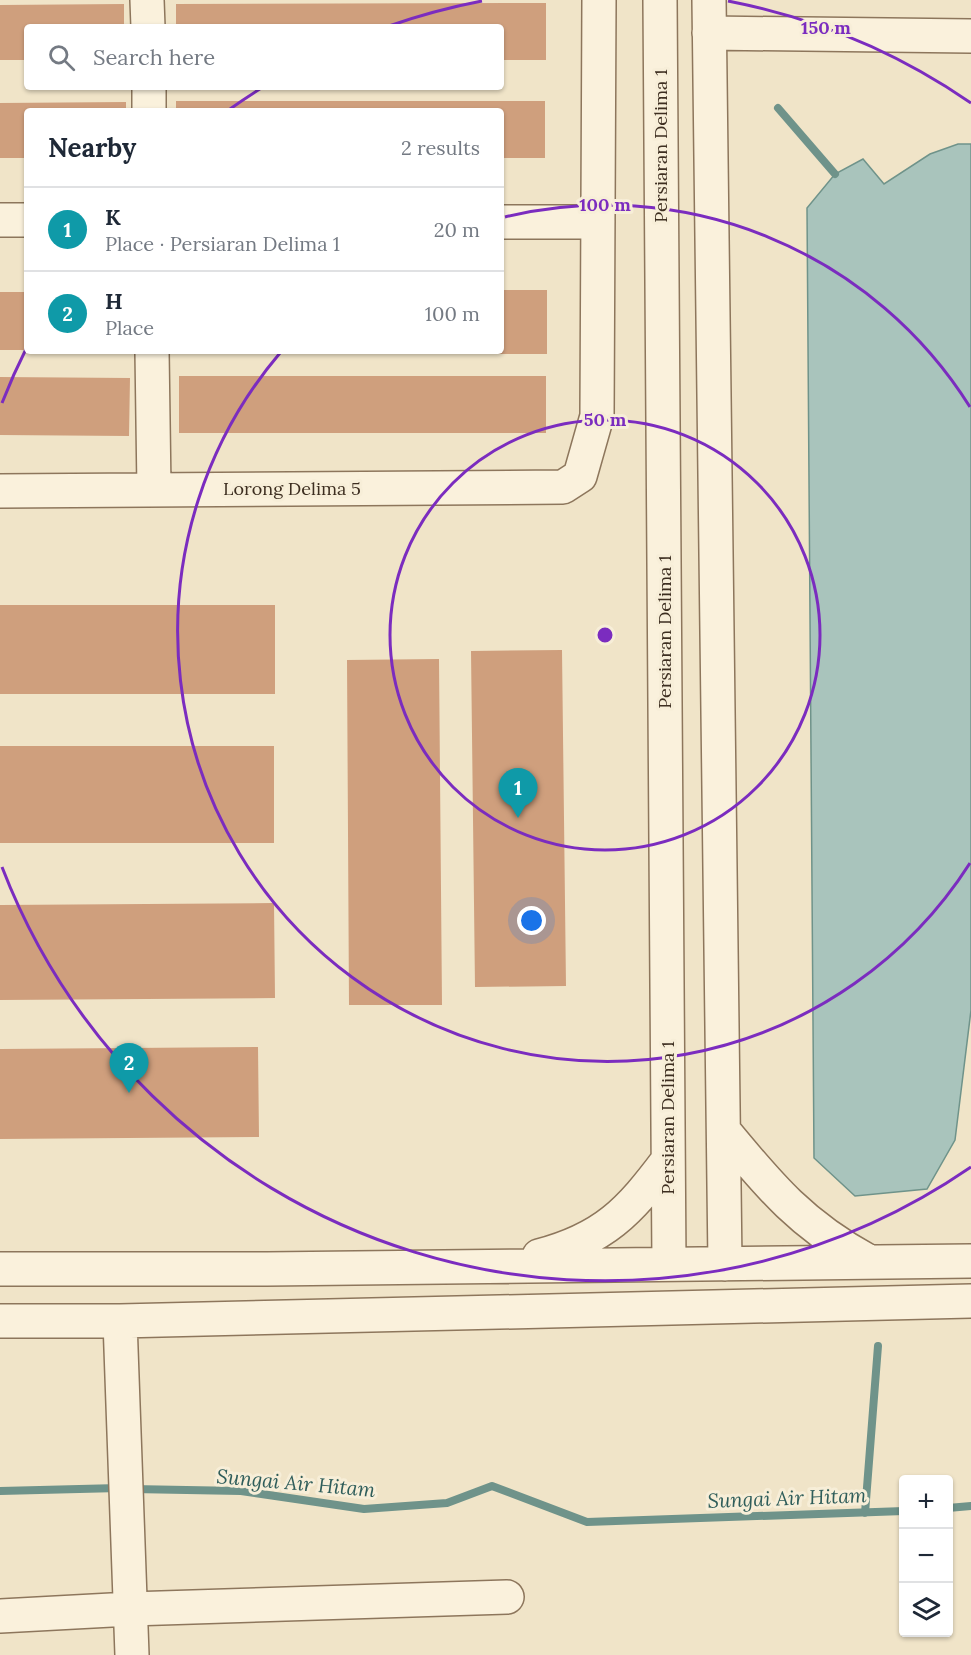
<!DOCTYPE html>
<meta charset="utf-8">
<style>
:root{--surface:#fff;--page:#f6f6f7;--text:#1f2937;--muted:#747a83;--line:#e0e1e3;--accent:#9e2a2b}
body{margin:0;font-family:Lora,serif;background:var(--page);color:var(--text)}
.controls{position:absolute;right:18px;bottom:18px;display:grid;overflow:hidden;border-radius:6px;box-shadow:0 2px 4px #0004}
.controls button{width:54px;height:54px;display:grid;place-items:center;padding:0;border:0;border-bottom:2px solid var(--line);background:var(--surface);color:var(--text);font:30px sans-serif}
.you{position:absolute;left:532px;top:921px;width:21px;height:21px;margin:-15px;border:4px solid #fff;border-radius:50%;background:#1a73e8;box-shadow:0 0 0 9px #1a73e833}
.badge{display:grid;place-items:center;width:39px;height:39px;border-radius:50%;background:var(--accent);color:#fff;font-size:20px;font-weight:700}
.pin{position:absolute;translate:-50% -50px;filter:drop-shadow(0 2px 3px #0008)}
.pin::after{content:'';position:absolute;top:32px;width:21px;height:18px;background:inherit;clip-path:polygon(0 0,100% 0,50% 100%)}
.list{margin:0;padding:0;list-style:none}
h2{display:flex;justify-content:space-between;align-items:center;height:78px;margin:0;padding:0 24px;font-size:26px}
h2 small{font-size:20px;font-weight:400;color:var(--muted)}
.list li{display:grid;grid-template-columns:39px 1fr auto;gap:18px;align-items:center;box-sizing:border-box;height:84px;padding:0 24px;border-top:2px solid var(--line)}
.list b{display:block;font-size:22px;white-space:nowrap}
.list p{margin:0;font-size:20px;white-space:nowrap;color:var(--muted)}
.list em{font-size:20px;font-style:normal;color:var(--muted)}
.icon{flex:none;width:33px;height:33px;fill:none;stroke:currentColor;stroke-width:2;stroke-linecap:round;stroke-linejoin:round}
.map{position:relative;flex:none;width:971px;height:1655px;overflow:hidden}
.search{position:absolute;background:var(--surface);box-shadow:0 2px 4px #0004;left:24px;top:24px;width:480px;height:66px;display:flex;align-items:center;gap:15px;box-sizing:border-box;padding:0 21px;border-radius:6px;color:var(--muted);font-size:22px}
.panel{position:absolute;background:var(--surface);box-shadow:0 2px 4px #0004;left:24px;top:108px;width:480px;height:246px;border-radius:6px}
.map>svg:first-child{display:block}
.water{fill:#a9c4bc;stroke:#6f938a;stroke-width:1.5}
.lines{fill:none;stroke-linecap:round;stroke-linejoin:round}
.stream{stroke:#6f938a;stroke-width:8}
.building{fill:#cf9f7d}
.minor-casing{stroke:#8d765c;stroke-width:36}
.minor{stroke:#faf1dc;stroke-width:33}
.ring{fill:none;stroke:#7b2cbf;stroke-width:3}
.labels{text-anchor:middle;stroke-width:6;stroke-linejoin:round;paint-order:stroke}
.street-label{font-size:18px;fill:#3d2e20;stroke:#f7eed8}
.water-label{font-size:20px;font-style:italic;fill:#2f5d5a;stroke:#f7eed8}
.centre{fill:#7b2cbf;stroke:#f7eed8;stroke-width:3}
.ring-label{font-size:18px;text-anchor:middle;font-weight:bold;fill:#7b2cbf;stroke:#f7eed8;stroke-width:6;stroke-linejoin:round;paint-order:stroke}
</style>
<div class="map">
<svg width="971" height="1655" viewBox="0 0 971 1655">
<rect width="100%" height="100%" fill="#f0e4c8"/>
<path class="water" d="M958,144H971V1010L955,1140L927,1189L855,1196L814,1158L807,208L835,174L863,159L884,184L930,154Z"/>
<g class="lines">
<path class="stream" d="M778,108L835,174
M132,1489L241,1491L364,1509L447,1503L492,1486L587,1522L904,1511
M0,1491L119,1488
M948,1508L971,1506
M865,1513L878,1346"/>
</g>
<path class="building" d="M546,3V60H501V27H176V4Z
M124,4V27H27V60H0V5Z
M176,101H545V158H501V111H176Z
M126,102V111H27V158H0V103Z
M501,290H547V354H163V351H501Z
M0,292H27V350H0Z
M179,376H546V433H179Z
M0,377L130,378L129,436L0,435Z
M0,605H275V694H0Z
M562,650L566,986L475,987L471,651Z
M439,659L442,1005H349L347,660Z
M0,746H274V843H0Z
M274,903L275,998L0,1000V905Z
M258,1047L259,1137L0,1139V1049Z"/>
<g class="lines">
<defs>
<path id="minor" d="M147,0L148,27
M660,0L669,1264
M709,0L725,1264
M709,33L971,36
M149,87V111
M0,220H27
M501,222H598
M152,351L154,490
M0,491L563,487L580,476L597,416L599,0
M724,1131C770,1187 803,1226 868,1261
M539,1256C604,1239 629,1212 668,1160
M0,1269H267L971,1261
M0,1321H120L971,1301
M120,1321L132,1655
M0,1616L130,1609L507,1597"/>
</defs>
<use href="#minor" class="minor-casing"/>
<use href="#minor" class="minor"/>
</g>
<g class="ring">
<circle cx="605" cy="635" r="215"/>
<path d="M970 863A430 430 0 1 1 280 353M505 217A430 430 0 0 1 970 407"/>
<path d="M971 1167A646 646 0 0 1 2 867M2 403A646 646 0 0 1 27 347M230 109A646 646 0 0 1 263 87M389 26A646 646 0 0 1 482 1M728 1A646 646 0 0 1 971 103"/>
</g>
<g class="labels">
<g class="street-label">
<text transform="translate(661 146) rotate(-90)" y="6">Persiaran Delima 1</text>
<text x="292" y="495">Lorong Delima 5</text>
<text transform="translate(665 632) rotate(-90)" y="6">Persiaran Delima 1</text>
<text transform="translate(668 1118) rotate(-90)" y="6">Persiaran Delima 1</text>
</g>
<g class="water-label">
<text transform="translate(296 1483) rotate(5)" y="7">Sungai Air Hitam</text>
<text transform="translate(787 1498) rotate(-2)" y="7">Sungai Air Hitam</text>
</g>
</g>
<circle cx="605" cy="635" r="9" class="centre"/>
<g class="ring-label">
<text x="826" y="34">150 m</text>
<text x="605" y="211">100 m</text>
<text x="605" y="426">50 m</text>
</g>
</svg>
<div class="controls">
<button>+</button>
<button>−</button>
<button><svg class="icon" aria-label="layers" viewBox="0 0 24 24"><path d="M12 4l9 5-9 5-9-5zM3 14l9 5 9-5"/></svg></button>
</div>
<div class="you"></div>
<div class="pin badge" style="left:518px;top:818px;background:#0f9aa8">1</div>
<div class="pin badge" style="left:129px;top:1093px;background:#0f9aa8">2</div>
<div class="search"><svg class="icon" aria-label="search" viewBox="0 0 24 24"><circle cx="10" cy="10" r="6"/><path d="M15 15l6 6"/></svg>Search here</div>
<section class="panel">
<h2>Nearby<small>2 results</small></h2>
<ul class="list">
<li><span class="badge" style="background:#0f9aa8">1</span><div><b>K</b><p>Place · Persiaran Delima 1</p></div><em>20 m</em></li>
<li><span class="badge" style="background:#0f9aa8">2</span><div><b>H</b><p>Place</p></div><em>100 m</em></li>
</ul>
</section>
</div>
